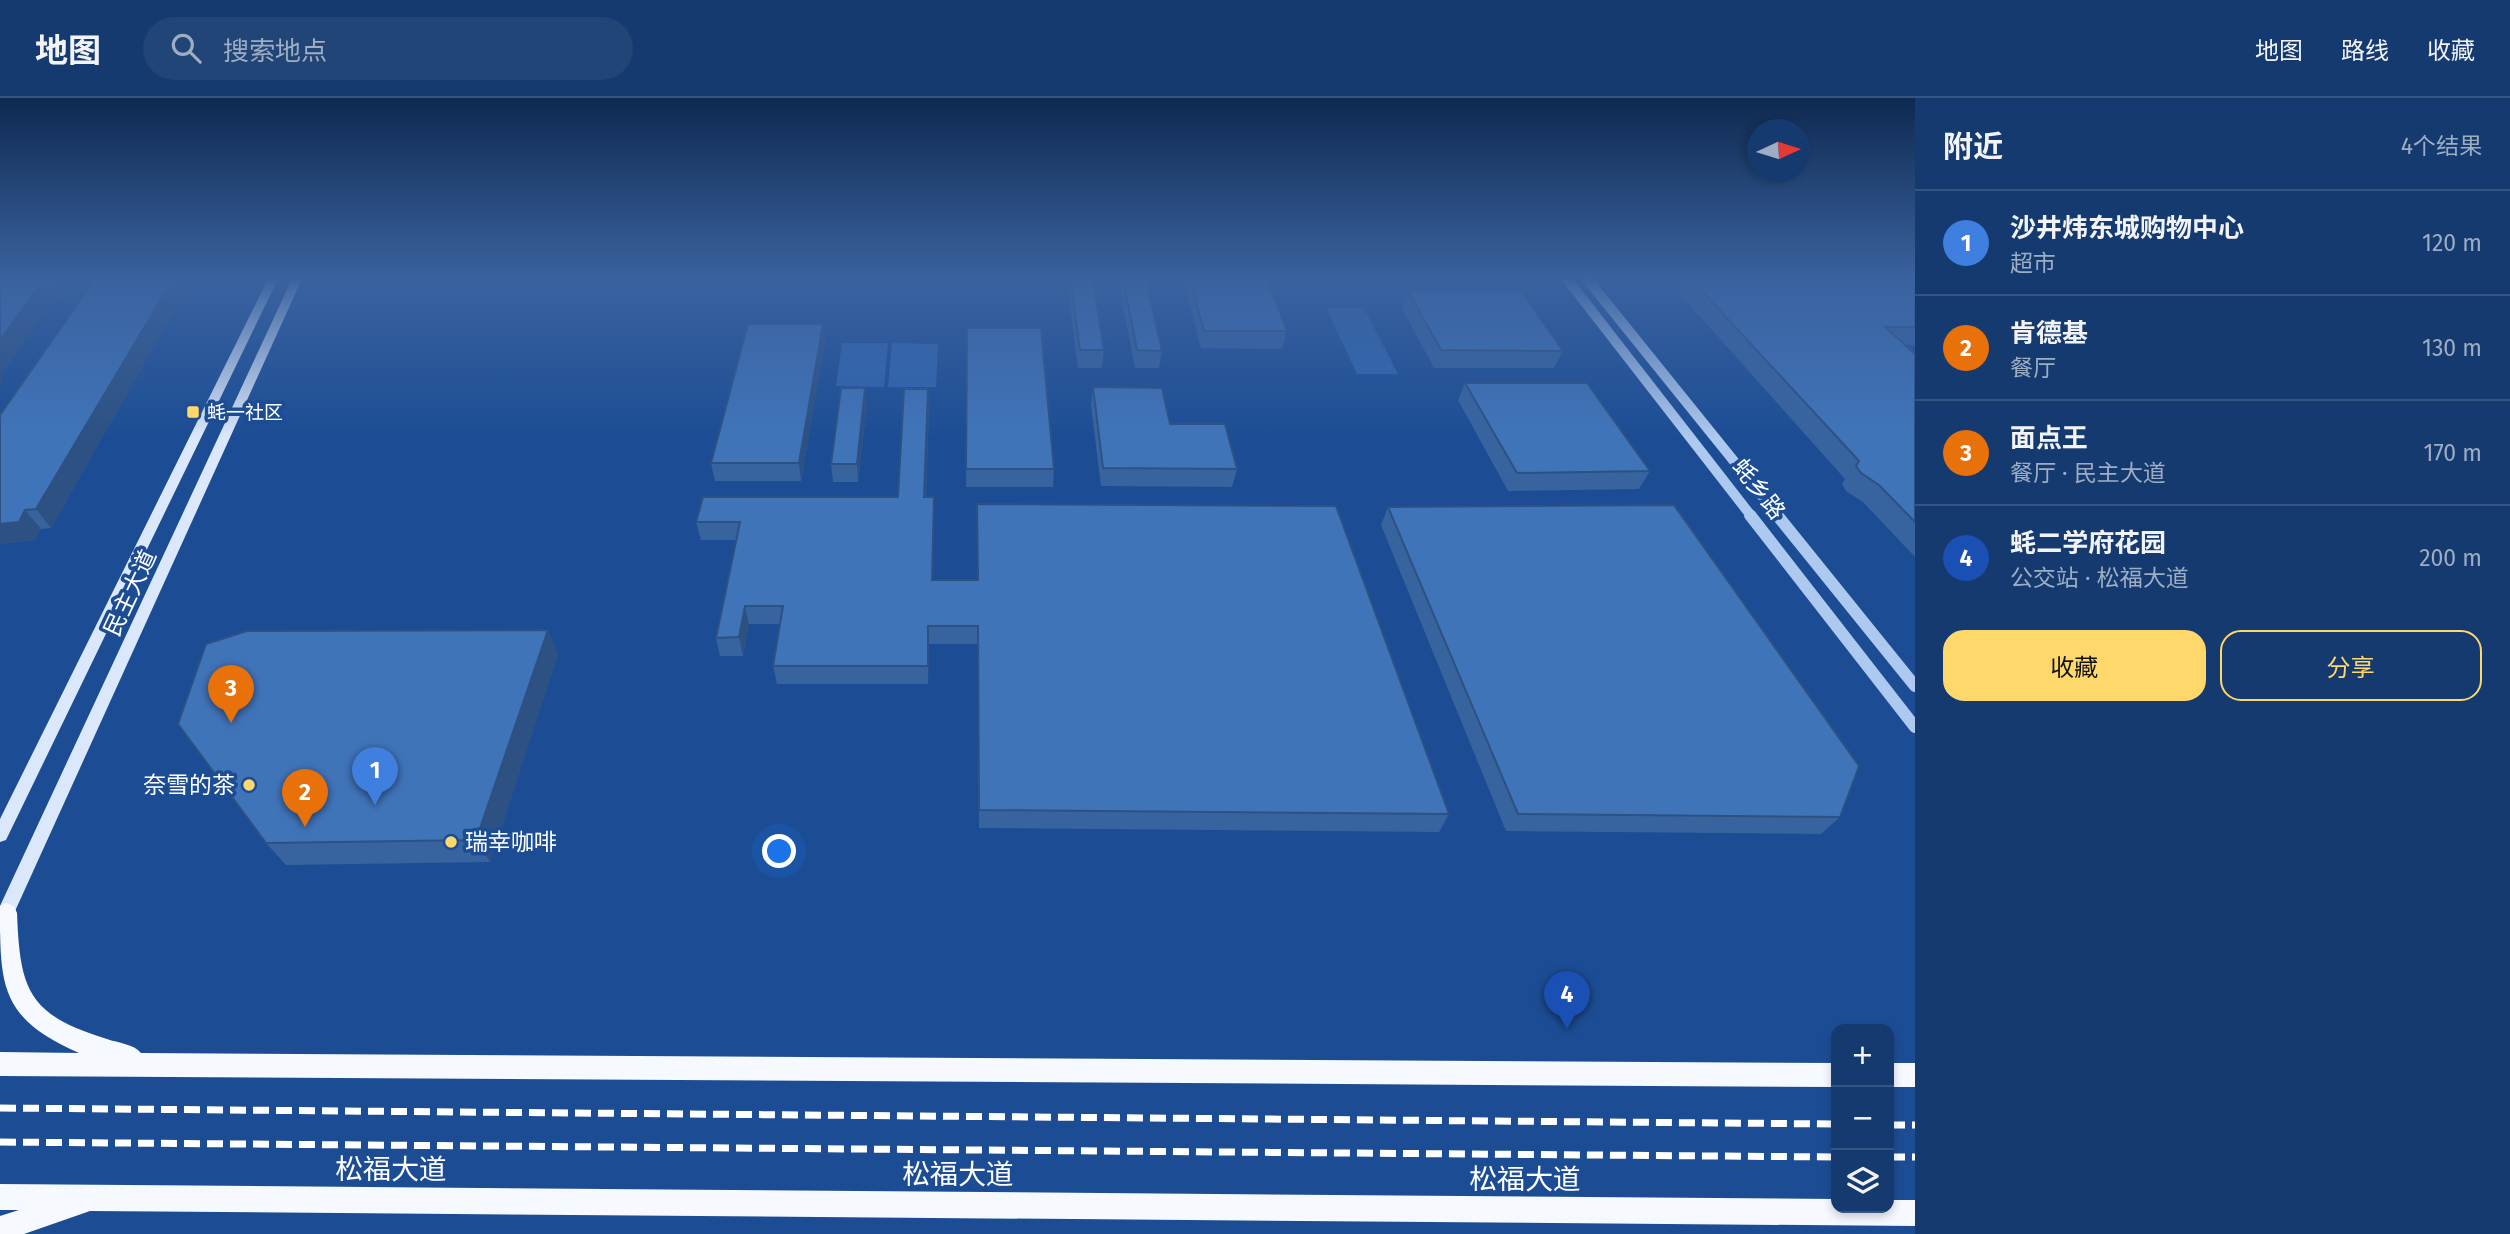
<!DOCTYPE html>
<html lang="zh">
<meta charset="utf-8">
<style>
:root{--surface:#153a6f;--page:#224577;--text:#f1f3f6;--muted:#9dadc3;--line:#345482;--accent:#ffd86c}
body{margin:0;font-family:"Fira Sans","Noto Sans SC",sans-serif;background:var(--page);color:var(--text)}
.controls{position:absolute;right:21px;bottom:21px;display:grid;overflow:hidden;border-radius:14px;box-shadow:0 4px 10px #0003}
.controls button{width:63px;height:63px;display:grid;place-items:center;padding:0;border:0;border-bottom:2px solid var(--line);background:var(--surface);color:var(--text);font:35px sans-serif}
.compass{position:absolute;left:1747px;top:21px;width:63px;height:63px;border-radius:50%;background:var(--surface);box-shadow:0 4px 10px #0003;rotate:86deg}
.you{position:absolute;left:780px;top:754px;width:24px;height:24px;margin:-18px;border:5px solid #fff;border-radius:50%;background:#1a73e8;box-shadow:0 0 0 10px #1a73e833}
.badge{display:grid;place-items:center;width:46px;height:46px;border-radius:50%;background:var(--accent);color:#fff;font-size:23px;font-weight:700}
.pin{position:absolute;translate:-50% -58px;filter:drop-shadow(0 2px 4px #0008)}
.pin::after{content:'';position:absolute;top:37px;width:24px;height:21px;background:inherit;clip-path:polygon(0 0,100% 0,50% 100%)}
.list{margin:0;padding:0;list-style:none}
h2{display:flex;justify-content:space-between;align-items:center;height:91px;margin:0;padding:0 28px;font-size:30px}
h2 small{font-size:23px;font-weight:400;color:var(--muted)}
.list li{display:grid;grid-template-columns:46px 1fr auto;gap:21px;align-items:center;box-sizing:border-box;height:105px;padding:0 28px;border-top:2px solid var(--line)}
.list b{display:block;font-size:26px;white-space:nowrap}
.list p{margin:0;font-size:23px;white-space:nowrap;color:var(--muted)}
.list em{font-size:23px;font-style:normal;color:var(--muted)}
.actions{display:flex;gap:14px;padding:21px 28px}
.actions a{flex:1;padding:16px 0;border:2px solid var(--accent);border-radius:21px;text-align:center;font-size:24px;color:var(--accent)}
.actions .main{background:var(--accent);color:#111}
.icon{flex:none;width:38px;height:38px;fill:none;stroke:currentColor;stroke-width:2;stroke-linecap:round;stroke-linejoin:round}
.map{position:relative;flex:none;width:1915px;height:1136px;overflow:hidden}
header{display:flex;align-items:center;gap:42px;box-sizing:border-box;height:98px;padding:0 35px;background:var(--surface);border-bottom:2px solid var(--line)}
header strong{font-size:33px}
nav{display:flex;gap:38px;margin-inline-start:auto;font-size:24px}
.search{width:490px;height:63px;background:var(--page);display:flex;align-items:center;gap:18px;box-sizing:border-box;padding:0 24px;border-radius:38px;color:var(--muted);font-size:26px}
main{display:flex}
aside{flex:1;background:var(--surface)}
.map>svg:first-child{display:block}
.green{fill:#3066b2}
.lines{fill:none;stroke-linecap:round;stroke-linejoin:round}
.tertiary-far1{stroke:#aec9ef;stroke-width:10}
.tertiary{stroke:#aec9ef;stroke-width:12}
.secondary{fill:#dbe8fb;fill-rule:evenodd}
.primary{fill:#f6f9ff;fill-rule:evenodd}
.rail{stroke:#fff;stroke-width:7;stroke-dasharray:16 7;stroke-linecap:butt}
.wall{fill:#37649f}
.shaded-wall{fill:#2d5182}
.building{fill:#4074b9;stroke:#2d5182;stroke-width:2}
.poi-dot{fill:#ffd86c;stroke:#1c4d94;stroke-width:2.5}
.labels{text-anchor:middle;stroke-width:7;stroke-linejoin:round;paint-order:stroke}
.far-poi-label{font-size:19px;fill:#fff;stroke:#1c4d94;text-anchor:start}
.street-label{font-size:23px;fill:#fff;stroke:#1c4d94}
.poi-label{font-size:23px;fill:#fff;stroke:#1c4d94;text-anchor:end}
.near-street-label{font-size:28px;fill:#fff;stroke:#1c4d94}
</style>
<header>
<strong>地图</strong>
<div class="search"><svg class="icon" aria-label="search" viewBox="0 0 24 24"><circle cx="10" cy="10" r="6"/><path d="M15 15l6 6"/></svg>搜索地点</div>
<nav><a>地图</a><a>路线</a><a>收藏</a></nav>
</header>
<main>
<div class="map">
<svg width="1915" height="1136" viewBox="0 0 1915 1136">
<rect width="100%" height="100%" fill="#1c4d94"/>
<path class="green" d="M1326,210H1364L1398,276H1357Z
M842,245H888L884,289L836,288Z
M892,245L938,246L936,289H888Z"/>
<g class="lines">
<path class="tertiary-far1" d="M1567,181L1752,419
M1587,181L1779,419"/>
<path class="tertiary" d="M1750,417L1915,629
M1777,417L1915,588"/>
<path class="secondary" d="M268,181H278L6,742L0,744V721Z
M292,181H302L6,833L0,835V808Z"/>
<path class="primary" d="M6,805L14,808L17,815C20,892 28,917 107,941C118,945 134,946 141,955L1836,965V989L0,978V954L79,955C0,920 0,889 0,808Z
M1889,965H1915V989H1889Z
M0,1086L1836,1101V1110H1889V1102H1915V1128L90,1113L24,1136H0V1118L19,1112H0Z"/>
<path class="rail" d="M0,1010L1836,1026
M1889,1027H1915
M0,1044L1836,1059
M1889,1059H1915"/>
</g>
<path class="wall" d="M1070,181H1093L1104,252L1102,270H1078L1068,193Z
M1122,181H1146L1162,253L1159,270H1135L1120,194Z
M1188,181H1267L1287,233L1282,251L1201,250L1186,192Z
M1686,181H1817L1819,182L1915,181V247H1904L1915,256V459L1864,405L1846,393L1842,386L1845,381L1678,194Z
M186,184L185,186L187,190L51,430L41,431L34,442L0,446V317Z
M1408,193L1563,253L1554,270H1434L1402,210Z
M823,226L825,244L801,383H715L711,365Z
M967,230L1054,371L1053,389H966Z
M1465,285L1650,373L1639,391L1508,393L1458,302Z
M1093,289L1170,326L1237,371L1232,389L1101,388L1091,307Z
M928,291L929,309L926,399H934L933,482L1449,716L1439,734L979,730L978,546H929L928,586H777L773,568L780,526H749L743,558H720L716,540L736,442H701L696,424L898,399Z
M867,307L858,384H833L831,366Z
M1388,409L1840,719L1821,736L1506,733L1381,427Z
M558,556L490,764L286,767L266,745Z"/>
<path class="shaded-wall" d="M57,181H78L79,183L68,200L54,201L1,278L4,283L0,288V242L42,184Z
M173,181H184L186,184L185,186L187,190L51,430L36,411Z
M823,226L825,244L801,383L799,365Z
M865,290L867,307L858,384L857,366Z
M928,291L929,309L925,417L924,399Z
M934,399V417L933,500L932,482Z
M25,412L41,431L34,442L0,446V426Z
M745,508L749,526L743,558L739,539Z
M928,528L929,546L928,586Z
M548,532L558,556L490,764L476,742Z"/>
<path class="building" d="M0,181H57L56,183L42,184L0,242Z
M95,181H173L36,411L25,412L19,424L0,426V317Z
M1070,181H1093L1104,252H1080Z
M1123,181H1146L1162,253L1137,252Z
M1190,181H1267L1287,233H1204Z
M1691,181H1817L1819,182L1915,181V229H1885L1915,256V424L1879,387L1861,375L1856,368L1859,363Z
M1408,193H1521L1563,253L1441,252Z
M748,226H823L799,365H711Z
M967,230H1041L1054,371H966Z
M1465,285H1587L1650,373L1517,375Z
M1093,289L1162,290L1170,326H1225L1237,371L1103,370Z
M841,290H865L857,366H831Z
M904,291H928L924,399H934L932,482H978L977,406L1336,408L1449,716L979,712L978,528H928V568H773L783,508H745L739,539L716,540L740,424H696L703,399H898Z
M1674,407L1859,668L1840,719L1518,716L1388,409Z
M548,532L476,742L266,745L178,626L206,546L247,533Z"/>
<linearGradient id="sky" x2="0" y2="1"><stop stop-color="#0f2a51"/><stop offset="0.53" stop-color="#3a629f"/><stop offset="1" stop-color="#3a629f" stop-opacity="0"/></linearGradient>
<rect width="1915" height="340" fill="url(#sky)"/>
<g class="poi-dot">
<rect x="186" y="307" width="14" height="14" rx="3.5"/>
<circle cx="249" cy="687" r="7"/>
<circle cx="451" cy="744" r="7"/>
</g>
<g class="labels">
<g class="far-poi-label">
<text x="207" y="321">蚝一社区</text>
</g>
<g class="street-label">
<text transform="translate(1759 391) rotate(52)" y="8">蚝乡路</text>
<text transform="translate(130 495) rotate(-65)" y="8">民主大道</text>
</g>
<g class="poi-label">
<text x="235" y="695">奈雪的茶</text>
<text x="465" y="752" text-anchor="start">瑞幸咖啡</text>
</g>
<g class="near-street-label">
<text x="391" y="1081">松福大道</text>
<text x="958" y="1086">松福大道</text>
<text x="1525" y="1091">松福大道</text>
</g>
</g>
</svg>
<div class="controls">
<button>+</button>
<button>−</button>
<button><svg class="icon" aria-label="layers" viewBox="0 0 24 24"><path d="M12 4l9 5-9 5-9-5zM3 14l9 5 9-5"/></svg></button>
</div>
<svg class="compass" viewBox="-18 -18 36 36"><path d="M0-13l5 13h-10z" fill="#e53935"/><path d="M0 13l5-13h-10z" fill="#9dadc3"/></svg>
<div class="you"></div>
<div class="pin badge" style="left:375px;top:707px;background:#3f7fe0">1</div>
<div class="pin badge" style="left:305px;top:729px;background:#e8710a">2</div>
<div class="pin badge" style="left:231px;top:625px;background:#e8710a">3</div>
<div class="pin badge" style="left:1567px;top:931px;background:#1a4fb4">4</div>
</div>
<aside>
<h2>附近<small>4个结果</small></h2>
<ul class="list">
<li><span class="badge" style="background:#3f7fe0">1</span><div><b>沙井炜东城购物中心</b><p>超市</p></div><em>120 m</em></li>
<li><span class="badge" style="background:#e8710a">2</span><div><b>肯德基</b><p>餐厅</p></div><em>130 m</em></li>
<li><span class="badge" style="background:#e8710a">3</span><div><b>面点王</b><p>餐厅 · 民主大道</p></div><em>170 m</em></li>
<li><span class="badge" style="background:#1a4fb4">4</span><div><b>蚝二学府花园</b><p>公交站 · 松福大道</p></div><em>200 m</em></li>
</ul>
<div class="actions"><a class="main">收藏</a><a>分享</a></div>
</aside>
</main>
